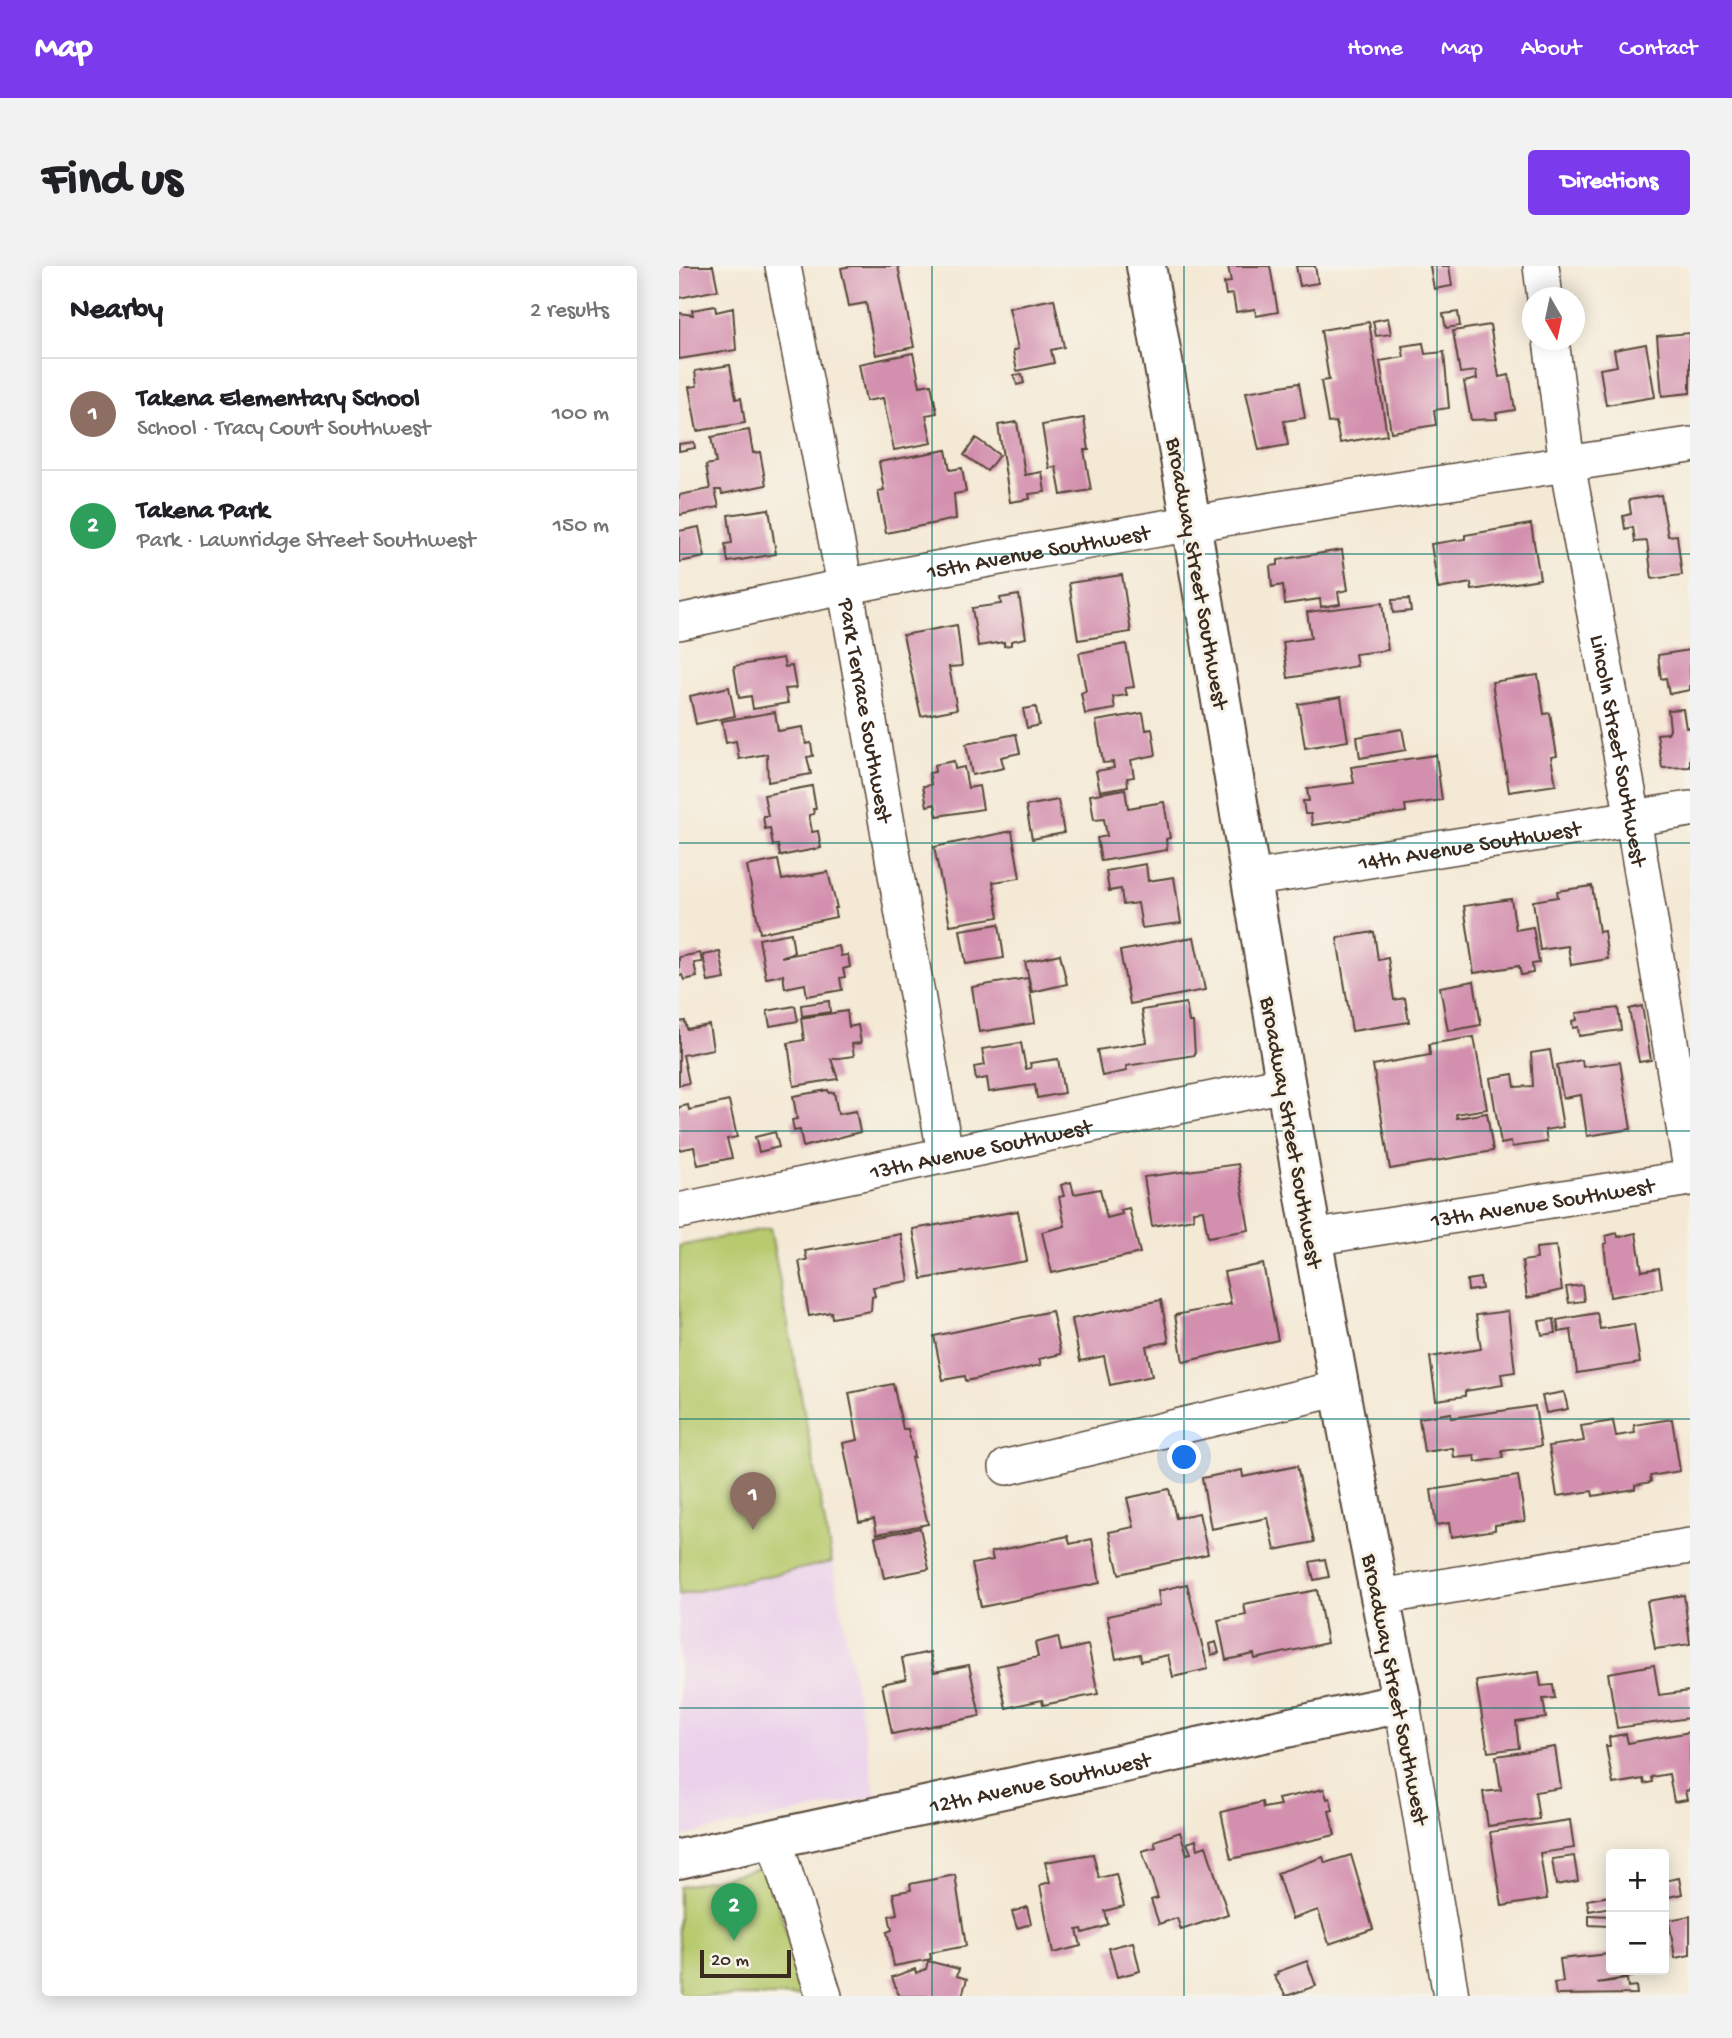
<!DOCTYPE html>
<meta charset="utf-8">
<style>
:root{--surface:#fff;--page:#f2f2f2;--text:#202124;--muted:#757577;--line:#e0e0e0;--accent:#7c3aed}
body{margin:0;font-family:"Gochi Hand",sans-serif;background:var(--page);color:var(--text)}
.controls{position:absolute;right:21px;bottom:21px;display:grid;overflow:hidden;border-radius:7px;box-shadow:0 4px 18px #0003}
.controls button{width:63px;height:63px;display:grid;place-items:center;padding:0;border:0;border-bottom:2px solid var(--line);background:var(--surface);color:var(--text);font:35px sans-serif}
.compass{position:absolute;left:843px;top:21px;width:63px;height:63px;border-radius:50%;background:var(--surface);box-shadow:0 4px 18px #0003;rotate:171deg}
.scale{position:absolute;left:21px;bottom:18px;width:91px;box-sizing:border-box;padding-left:7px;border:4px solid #3b2a1e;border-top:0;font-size:19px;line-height:24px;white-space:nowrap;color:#3b2a1e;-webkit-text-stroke:5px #f7f3e8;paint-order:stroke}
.you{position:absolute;left:506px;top:1192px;width:24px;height:24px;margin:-18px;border:5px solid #fff;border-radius:50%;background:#1a73e8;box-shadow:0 0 0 10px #1a73e833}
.badge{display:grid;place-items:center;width:46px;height:46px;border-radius:50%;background:var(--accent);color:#fff;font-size:23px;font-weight:700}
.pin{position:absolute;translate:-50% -58px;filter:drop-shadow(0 2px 4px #0008)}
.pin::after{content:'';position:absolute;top:37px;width:24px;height:21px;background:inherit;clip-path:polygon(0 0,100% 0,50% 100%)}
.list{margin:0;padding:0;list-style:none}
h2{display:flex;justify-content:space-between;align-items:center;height:91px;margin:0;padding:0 28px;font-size:30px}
h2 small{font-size:23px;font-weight:400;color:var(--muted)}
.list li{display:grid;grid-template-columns:46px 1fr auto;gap:21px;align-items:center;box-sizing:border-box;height:112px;padding:0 28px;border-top:2px solid var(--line)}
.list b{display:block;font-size:26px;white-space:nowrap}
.list p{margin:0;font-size:23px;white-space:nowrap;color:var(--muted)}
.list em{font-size:23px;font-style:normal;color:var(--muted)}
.map{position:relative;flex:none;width:1011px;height:1730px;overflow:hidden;border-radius:7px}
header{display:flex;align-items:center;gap:42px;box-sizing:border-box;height:98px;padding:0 35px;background:var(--accent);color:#fff}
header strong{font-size:33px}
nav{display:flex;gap:38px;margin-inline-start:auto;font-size:24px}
.intro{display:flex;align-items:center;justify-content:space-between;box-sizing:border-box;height:168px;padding:0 42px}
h1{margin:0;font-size:49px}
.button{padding:18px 32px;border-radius:7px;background:var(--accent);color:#fff;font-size:24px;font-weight:700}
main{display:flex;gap:42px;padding:0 42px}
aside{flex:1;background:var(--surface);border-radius:7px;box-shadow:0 4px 18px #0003}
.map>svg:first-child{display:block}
.built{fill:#ebd1eb}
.green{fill:#b7ca6e;stroke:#797a46;stroke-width:2}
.building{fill:#d38fae}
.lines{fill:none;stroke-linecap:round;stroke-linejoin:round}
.street-casing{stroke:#574739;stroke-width:38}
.secondary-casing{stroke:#574739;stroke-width:42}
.street{stroke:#fff;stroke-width:35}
.secondary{stroke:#fff;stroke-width:38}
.grid{fill:none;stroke:#0f766e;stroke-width:2;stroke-opacity:0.55}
.labels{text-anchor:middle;stroke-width:6;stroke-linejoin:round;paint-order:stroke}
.street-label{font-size:23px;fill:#3b2a1e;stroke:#f7f3e8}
</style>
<header>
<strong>Map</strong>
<nav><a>Home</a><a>Map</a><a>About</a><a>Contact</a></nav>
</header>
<div class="intro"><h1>Find us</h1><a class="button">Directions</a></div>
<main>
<aside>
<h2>Nearby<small>2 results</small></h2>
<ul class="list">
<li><span class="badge" style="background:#8d6e63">1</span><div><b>Takena Elementary School</b><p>School · Tracy Court Southwest</p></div><em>100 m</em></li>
<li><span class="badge" style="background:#2e9e5b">2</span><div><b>Takena Park</b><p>Park · Lawnridge Street Southwest</p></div><em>150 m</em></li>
</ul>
</aside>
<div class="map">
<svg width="1011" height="1730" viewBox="0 0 1011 1730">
<rect width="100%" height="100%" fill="#f7f3e8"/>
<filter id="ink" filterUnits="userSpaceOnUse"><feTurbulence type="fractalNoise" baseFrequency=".0143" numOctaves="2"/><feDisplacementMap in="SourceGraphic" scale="14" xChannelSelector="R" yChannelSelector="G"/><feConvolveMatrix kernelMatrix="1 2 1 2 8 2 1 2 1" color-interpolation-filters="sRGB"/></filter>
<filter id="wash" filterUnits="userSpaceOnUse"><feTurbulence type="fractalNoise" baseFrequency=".00686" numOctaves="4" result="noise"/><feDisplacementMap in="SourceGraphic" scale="28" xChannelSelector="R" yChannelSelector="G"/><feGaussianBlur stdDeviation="1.57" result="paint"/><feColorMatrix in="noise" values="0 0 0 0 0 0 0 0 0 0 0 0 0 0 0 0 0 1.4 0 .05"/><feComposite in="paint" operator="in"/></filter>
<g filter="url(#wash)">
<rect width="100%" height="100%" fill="#f4e9d5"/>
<path class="built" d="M91,962L197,1530L0,1571V980Z"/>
<path class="green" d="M91,962L153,1296L0,1329V980Z
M87,1601L127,1730H0V1621Z"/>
<g id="blocks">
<path class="building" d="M0,0H34L39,24L0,32Z
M173,0H219L235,81L197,89L187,37L170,40L162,2Z
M549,0H591L599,46L577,50L576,43L557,46L554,28L547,29L545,17L552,16Z
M617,0H636L639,17L621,20Z
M751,0H770L773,20L755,23Z
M375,33L385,81L372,84L375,97L338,105L334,85L339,83L330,42Z
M36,40L37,46L54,42L57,84L0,93V47L14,49L13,44Z
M779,46L781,60L767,62L764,48Z
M709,52L712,68L697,70L694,55Z
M690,56L708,169L661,177L657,156L649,157L642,115L650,114L642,64Z
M811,59L820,111L830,109L836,144L817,147L818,153L792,154L785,116L798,113L797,105L781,107L774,65Z
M1011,67V127L983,130L978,70Z
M744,77L746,88L765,86L770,142L755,144L757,159L712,166L701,95L725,91L723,80Z
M967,78L976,131L927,139L921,103L938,100L935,84Z
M234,87L241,120L252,118L258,147L247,149L253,177L215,184L204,132L187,135L180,98Z
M51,99L57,133L62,132L66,157L18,165L10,121L18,120L16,105Z
M343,108L345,117L338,119L335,109Z
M620,117L626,152L605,155L609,179L580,184L567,126Z
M405,152L410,184H405L412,224L382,229L377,201L370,202L363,159Z
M338,156L346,209L363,206L366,226L350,228L351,233L331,236L319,159Z
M70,164L74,187L81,186L87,219L43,228L42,224H36L40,241L0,249V229L31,223L27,199L37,197L32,171Z
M297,172L320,189L308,205L285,189Z
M15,176L16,182L0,185V178Z
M267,184L271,204L283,202L287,226L275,228L277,253L207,267L199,225L205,224L200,196Z
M982,229L989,270L998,269L1003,309L973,313L968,275L956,276L954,261L946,263L944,250L952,248L950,234Z
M90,243L97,288L49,296L46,278L53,277L49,249Z
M852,258L861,313L793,324L792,317L759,323L752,278L786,273V269Z
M20,261L26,291L0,296V265Z
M663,284L669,324L659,326L661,338L642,341L641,333L606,338L604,319L593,321L591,300L599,299V294Z
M443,309L452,366L399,374L390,317Z
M340,329L347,372L332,375V379L325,380V376L299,380L293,342L322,338L321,332Z
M730,333L732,345L714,347L713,334Z
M703,337L709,384L676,388L678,400L609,412L604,376L632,372L628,346Z
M278,359L283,400L270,401L278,443L242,450L224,369Z
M447,378L455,421L446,422L448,429L434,431L436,443L406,448L402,427L407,425L400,387Z
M1011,384V424L990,428L987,412L982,413L979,389Z
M104,392L106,401L113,400L117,422L106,423L109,437L74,443L72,430L60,432L55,400Z
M859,409L865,448L871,447L878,490L872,491L877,519L830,526L813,416Z
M50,421L56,450L17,458L11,430Z
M662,431L669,475L626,482L619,438Z
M357,441L360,459L348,462L344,443Z
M1004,443L1007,462L1011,461V501L983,502L978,468L989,467L991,463L989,444Z
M96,446L99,465L124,461L127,478L132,477L134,490L128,491L132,508L89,516L88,488L60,493L57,475L47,477L43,455Z
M464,447L467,464L473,463L477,489L452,494L455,511L448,512L449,520L421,525L417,505L435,502L434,496L424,497L417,455Z
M723,463L727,484L681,492L678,471Z
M337,468L341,487L322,491L325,502L293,509L287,478Z
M757,489L763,534L726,539L727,546L633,559L632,548H626L624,535H630L628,523L675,517L672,501Z
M275,495L276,503L285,501L289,522L300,520L304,543L258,550L256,538L248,540L244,520L252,519L250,507L256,506L255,499Z
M133,520L137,543H134L135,548L130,549L133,566L139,565L142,582L101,590L99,579L94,580L91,562L86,563L84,550H89L85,529Z
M446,523L449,542L485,536L491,572L487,573L488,584L422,595L418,572L428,570L425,553L415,554L411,529Z
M379,534L385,567L353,573L347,540Z
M333,565L341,612L314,616L320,651L271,659L255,581Z
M99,594L103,614L149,606L158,642H155L157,651L81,667L68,600Z
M467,598L469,615L495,611L502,657L463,662L459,637L444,639L442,623L430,625L427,605Z
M913,620L920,666L925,665L929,693L892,699L889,680L861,684L854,635L879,631L878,625Z
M832,633L837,664L854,661L860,697L853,698L854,707L842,709L840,700L795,707L785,640Z
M320,658L325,692L287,698L281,664Z
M695,666L699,694L709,692L715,734L726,732L730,756L673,765L658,672Z
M112,667L115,686L102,691L160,680L162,690L169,689L171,701L164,703L166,711L161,712L163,724L128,730L126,718L106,722L104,709L87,712L80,673Z
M515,671L526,724L451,738L441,685Z
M41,686L46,713L29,716L24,689Z
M21,687L23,696L15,697L18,711L5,714L3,709L0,710V691Z
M381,688L388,718L353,726L346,696Z
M349,712L356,757L300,766L293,721Z
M795,715L802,759L769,765L761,721Z
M150,735L151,746L123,750L122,739Z
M507,737L510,756H514L516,789L447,800L448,805L423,810L418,784L468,776L463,744Z
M116,740L119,755L91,760L88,745Z
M963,740L972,794L960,796L950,743Z
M939,742L942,764L900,770L899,761L894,762L893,755L898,754L897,747Z
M168,745L170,761L179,759L182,777L173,778L175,790L152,793L159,813L115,820L109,777L125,774L122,752Z
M6,755L8,763L30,759L34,783L4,789L10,817L0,819V756Z
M795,771L808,843L777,848L778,852L808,847L814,885L711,903L694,799L751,789L750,778Z
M342,777L347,803L352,802L351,797L379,793L385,827L358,832L356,819L310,826L308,812L297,814L295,801L306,799L303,783Z
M871,784L884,861L866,864L868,876L833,881L832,876L822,878L811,812L834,808L836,821L854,820L852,787Z
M903,794L904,801L941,796L952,863L908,870L902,829L884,832L878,799Z
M149,824L150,827L155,826L159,848L177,845L181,866L124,881L121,864L115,865L113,854L118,853L114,830Z
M50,835L58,871L48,873L53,892L19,899L15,881L0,884V841L9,839L10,844Z
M96,866L100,881L80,886L76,871Z
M559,898L570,964L529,971L524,944L514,945L515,953L473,960L465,911Z
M392,916L395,928L421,923L428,952L443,948L442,944L450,942L461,987L373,1007L363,966L386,960L380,931L385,930L382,919Z
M339,945L348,995L243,1013L234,963Z
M938,967L939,971L957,967L963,1005L980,1002L983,1022L931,1031L925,978L928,977L927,970Z
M222,968L230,1015L194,1021L196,1030L193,1031L192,1045L153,1052L152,1046L130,1050L120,995L128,994L126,985Z
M877,980L883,1024L848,1032L843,995L858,993L857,982Z
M584,998L599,1074L504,1096L496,1049L552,1038L545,1006Z
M801,1012L803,1023L789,1025L788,1014Z
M903,1019L905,1035L890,1037L887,1021Z
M482,1034L490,1076L467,1080L473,1110L431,1119L425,1090L401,1095L393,1053Z
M373,1045L382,1088L360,1093L362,1099L287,1115L286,1110L264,1114L255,1070Z
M829,1045L836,1106L822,1108L824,1119L786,1125V1130L757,1134L751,1091L802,1083L797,1049Z
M918,1047L921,1063L955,1058L961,1097L898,1107L892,1064L880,1066L878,1054Z
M875,1053L877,1067L863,1069L860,1055Z
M214,1118L224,1163H229L235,1191L232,1192L249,1258L198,1268L195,1253L180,1256L164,1177L179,1174L170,1127Z
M885,1126L889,1143L867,1147L863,1130Z
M856,1140L862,1180L823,1185L824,1192L797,1196L796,1190L775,1192L774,1182L745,1186L740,1152L772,1147V1152Z
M993,1153L1001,1205L971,1210L972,1216L956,1219V1223L914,1230L913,1225L878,1230L870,1180L905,1175L902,1160L934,1155L937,1170L956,1167L955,1159Z
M618,1200L635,1276L596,1284L589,1252L532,1263L523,1212L563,1204L564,1211Z
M839,1210L846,1255L816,1259V1264L772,1271L770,1257L757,1259L752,1224Z
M490,1223L497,1252L520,1247L529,1288L440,1308L430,1266L455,1261L448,1232Z
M241,1262L250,1303L205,1312L196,1271Z
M389,1270L391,1278L413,1273L421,1317L302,1341L293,1298L314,1294L312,1286Z
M646,1293L650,1311L635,1314L631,1296Z
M508,1318L529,1403L494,1411L489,1389L462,1395L461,1388L437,1393L428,1350L481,1339L479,1325Z
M638,1324L648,1377L576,1393L575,1388L547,1394L539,1354L567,1349L565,1338Z
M1005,1329L1011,1378L976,1383L968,1335Z
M379,1371L382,1385L409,1379L419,1428L364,1439L363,1434L327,1442L318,1400L359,1391L356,1377Z
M537,1376L540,1387L532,1389L530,1378Z
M251,1386L255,1406L290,1399L301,1450L213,1468L203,1418L227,1413L223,1392Z
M975,1399L980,1429L1011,1425V1452L938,1462L929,1407Z
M860,1406L862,1420L874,1419L876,1432L864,1433L867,1452L837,1456L840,1482L809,1486L797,1415Z
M1011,1466V1524L1006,1525L1008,1534L995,1536L990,1508L972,1511L973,1516L965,1518L964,1513L934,1518L927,1480H931L930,1471L947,1468L949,1477Z
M876,1481L882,1522L856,1526L860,1553L809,1560L804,1526L822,1524L817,1490Z
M645,1523L648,1533L651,1532L654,1544L650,1545L656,1569L552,1593L542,1546L583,1536L584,1542L601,1539L599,1533Z
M891,1554L895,1582L861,1587L868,1633L823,1640L811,1566Z
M501,1566L508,1588L512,1587L508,1577L517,1574L519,1583L527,1580L549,1648L502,1664L498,1652L480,1658L472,1634L479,1632L463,1585L477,1581L475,1575Z
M414,1588L420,1612L437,1608L445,1640L426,1645L429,1658L424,1661L404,1667L403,1663L398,1664L402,1680L374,1687L361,1619L371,1616L366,1596Z
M672,1589L694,1663L650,1678L639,1644L613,1653L598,1607L644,1591L646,1597Z
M895,1590L899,1615L877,1619L873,1593Z
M276,1609L287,1680L251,1687L252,1693L215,1700L208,1666L213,1664L210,1650L218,1648L214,1627L232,1624L231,1618Z
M1000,1612L1003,1628L985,1632V1615Z
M931,1630L932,1641L910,1645L908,1634Z
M348,1641L352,1658L338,1662L333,1646Z
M910,1649L932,1650L931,1660L910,1659Z
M1011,1650V1689L996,1692L990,1654Z
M928,1668H932V1704H956L957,1710L918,1717L948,1713L949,1721L957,1720L958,1728L877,1729L875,1717L884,1716L881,1693L930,1688Z
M454,1676L461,1705L438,1711L430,1682Z
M249,1695L280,1703L278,1710L288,1713L283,1730H220L213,1711L236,1703L237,1707L247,1703Z
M628,1695L637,1720L607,1730L595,1710L599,1709L598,1706Z"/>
</g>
</g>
<g filter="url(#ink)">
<use href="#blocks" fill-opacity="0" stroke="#574739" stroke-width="2"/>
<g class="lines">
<defs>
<g id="street">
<path id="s1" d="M104,0L166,319L266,887"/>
<path d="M862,0L866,32"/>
<path id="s2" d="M872,74L888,198L954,552L1011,897"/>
<path id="s3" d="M0,356C334,281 672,231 1011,179"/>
<path id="s4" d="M571,613L1011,543"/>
<path id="s5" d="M0,945L605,818"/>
<path id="s6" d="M632,972L1011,912"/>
<path d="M328,1201L662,1122"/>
<path d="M701,1331L1011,1280"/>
<path d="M723,1437L772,1730"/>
<path d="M95,1573L145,1730"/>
</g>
<g id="secondary">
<path id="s7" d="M0,1593L723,1437C622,961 554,479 467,0"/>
</g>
</defs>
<use href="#street" class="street-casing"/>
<use href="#secondary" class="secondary-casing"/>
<use href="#street" class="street"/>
<use href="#secondary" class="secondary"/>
</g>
</g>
<path class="grid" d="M253,0V1730M505,0V1730M758,0V1730M0,288H1011M0,577H1011M0,865H1011M0,1153H1011M0,1442H1011"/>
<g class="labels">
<g class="street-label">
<text dy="8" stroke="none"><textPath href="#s3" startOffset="366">15th Avenue Southwest</textPath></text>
<text transform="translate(520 307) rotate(80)" y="8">Broadway Street Southwest</text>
<text dy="8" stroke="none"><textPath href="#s1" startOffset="452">Park Terrace Southwest</textPath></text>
<text dy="8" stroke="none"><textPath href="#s2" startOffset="416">Lincoln Street Southwest</textPath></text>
<text dy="8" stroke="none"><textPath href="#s4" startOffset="222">14th Avenue Southwest</textPath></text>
<text transform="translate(614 866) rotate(80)" y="8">Broadway Street Southwest</text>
<text dy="8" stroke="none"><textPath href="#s5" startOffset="308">13th Avenue Southwest</textPath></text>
<text dy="8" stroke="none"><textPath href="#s6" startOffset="234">13th Avenue Southwest</textPath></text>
<text transform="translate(718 1423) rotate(79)" y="8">Broadway Street Southwest</text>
<text dy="8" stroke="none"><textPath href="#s7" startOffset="369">12th Avenue Southwest</textPath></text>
</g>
</g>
</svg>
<div class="controls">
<button>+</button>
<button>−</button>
</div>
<svg class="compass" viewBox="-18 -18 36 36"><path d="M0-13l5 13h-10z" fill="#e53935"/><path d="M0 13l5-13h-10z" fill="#757577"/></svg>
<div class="scale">20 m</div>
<div class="you"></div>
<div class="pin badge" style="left:74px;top:1264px;background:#8d6e63">1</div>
<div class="pin badge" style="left:55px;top:1675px;background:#2e9e5b">2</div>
</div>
</main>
